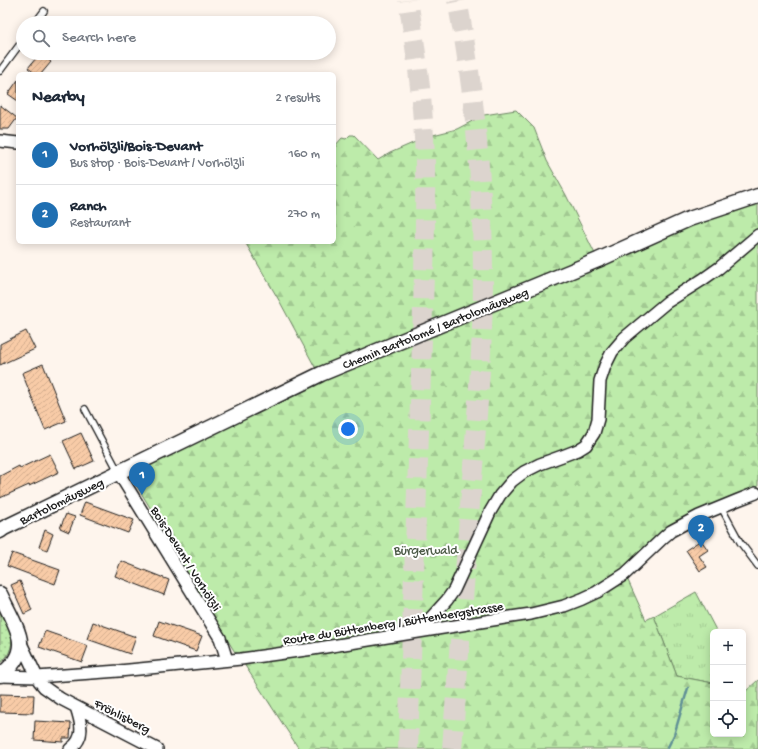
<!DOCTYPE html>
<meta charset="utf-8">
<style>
:root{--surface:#fff;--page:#f6f6f7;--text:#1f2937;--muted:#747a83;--line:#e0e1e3;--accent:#1f6fb2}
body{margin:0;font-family:"Gochi Hand",sans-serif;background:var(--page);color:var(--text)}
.controls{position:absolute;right:12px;bottom:12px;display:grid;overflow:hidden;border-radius:6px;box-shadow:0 2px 10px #0003}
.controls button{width:36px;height:36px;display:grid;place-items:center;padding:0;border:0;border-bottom:1px solid var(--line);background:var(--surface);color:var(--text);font:20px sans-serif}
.you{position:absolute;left:348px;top:429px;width:14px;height:14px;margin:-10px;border:3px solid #fff;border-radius:50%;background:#1a73e8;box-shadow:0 0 0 6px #1a73e833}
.badge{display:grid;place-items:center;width:26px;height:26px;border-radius:50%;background:var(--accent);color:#fff;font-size:13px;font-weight:700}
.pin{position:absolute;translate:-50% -33px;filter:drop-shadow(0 1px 2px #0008)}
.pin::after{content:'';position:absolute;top:21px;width:14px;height:12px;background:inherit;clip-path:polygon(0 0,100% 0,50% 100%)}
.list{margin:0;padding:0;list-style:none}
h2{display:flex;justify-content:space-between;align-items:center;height:52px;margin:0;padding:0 16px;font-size:17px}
h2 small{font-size:13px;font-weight:400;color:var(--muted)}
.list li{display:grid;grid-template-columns:26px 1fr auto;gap:12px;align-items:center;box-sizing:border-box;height:60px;padding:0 16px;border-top:1px solid var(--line)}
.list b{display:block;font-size:15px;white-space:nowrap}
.list p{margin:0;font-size:13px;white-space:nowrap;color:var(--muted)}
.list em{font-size:13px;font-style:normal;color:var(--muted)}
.icon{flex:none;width:22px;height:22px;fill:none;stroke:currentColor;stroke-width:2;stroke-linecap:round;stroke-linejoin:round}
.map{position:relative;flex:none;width:758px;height:749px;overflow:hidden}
.search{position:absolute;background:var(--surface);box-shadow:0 2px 10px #0003;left:16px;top:16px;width:320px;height:44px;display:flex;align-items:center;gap:10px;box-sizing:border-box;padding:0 14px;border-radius:22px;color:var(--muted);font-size:15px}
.panel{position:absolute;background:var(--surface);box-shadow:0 2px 10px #0003;left:16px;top:72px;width:320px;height:172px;border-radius:6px}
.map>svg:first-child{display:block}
.grass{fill:url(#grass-tufts);stroke:#6c8463}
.forest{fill:url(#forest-firs);stroke:#6c8463}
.park{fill:url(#park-dots);stroke:#6c8463}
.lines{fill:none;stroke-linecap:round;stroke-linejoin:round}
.stream{stroke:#609096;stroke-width:2.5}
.building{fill:url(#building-hatch);stroke:#1c1c1c}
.motorway-tunnel{stroke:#dcd4ce;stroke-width:20;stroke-dasharray:20 10;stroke-linecap:butt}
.service-casing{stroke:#1c1c1c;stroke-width:8}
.minor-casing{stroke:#1c1c1c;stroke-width:14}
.tertiary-casing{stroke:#1c1c1c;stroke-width:17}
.service{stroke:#fff;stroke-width:5.5}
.minor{stroke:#fff;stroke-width:11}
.tertiary{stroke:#fff;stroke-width:14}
.labels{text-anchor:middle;stroke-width:4;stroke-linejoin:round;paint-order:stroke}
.street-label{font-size:13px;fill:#1c1c1c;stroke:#fff}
.park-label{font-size:13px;fill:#4c5a47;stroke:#fff}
</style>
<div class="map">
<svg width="758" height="749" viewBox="0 0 758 749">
<defs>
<pattern id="grass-tufts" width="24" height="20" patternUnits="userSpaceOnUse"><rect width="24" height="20" fill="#bdebaa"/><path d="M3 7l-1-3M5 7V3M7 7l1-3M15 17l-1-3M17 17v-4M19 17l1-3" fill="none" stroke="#a2c992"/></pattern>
<pattern id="forest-firs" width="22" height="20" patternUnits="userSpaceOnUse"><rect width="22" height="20" fill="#bdebaa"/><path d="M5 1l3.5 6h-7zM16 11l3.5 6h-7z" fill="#a2c992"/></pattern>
<pattern id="park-dots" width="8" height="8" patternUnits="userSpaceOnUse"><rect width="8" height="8" fill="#bdebaa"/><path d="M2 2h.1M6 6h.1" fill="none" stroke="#a2c992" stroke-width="1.8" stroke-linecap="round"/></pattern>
<pattern id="building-hatch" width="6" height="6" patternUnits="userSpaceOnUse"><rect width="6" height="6" fill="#f8cba7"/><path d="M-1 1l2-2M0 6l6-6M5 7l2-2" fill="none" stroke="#d4ae8f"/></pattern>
</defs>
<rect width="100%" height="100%" fill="#fef5ed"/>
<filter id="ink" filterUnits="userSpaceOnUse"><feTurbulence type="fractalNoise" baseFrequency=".025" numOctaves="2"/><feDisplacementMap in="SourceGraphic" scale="8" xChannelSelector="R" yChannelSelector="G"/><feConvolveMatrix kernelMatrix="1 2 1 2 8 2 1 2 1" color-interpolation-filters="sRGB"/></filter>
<g filter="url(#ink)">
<path class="grass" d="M696,592L717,632H713V683L677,676L654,616Z"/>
<path class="forest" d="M516,110L534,128L547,161L566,195L598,260L758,196V493L682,525L625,574L646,620L654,616L677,676L713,683V734H743V689L746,691L758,680V749H299L244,664L236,654L152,515L154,514L135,483L138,481L131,469L316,369L280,302L245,242H334V147L342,138L346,139L350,135H354L378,160L390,153L429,136L457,129L484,115Z"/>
<path class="park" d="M0,607C4,614 9,623 11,631C14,642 10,657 0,663Z"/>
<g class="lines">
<path class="stream" d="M667,749L674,735L688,688"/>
</g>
<path class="building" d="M40,53L51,62L41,74H36L28,68Z
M18,80V101L8,94Z
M0,105L17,118L9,129H0Z
M26,331L35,349L0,365V344Z
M43,364L66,421L45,430L22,373Z
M81,433L94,461L76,469L63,441Z
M50,454L59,472L29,486V485L0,498V476L19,466L20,468Z
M85,502L134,520L128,533L80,515Z
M66,514L75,517L69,532L60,528Z
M45,530L53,534L47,550L39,547Z
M701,540L708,550L699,556L707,567L700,571L686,550Z
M12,553L60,570L55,584L7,566Z
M121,561L169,580L164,595L115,576Z
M20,581L32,610L24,614L11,585Z
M159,621L202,636L196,651L154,636Z
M93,622L136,637L130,654L87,639Z
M45,631L88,646L82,662L39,647Z
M0,694L34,695L33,713L0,712Z
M35,721L71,723L70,738H63V742L34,740Z"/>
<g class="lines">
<path class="motorway-tunnel" d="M408,749C412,623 417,498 421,372C423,303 426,234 425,165C424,110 417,55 408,0
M452,749C457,681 462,613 467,546C473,456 483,367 483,278C483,185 475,91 457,0"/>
<defs>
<path id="service" d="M35,23L44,11
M0,71L23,40
M85,409L118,471
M721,507L740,542L758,566"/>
<path id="minor" d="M0,141L18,143
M118,472L220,638L227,660
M413,631L427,622L447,600L454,590L490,512L500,495L512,481L524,472L540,464L565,455L578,450L586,445L594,433L598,419L600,381L605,366L612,352L624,338L667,302L702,280L719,268L758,235
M20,641L39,681L44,687L61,699L157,749
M0,676L37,677L119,671L241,659L313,649L511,617L531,614L564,606L582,599L597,592L625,574L664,537L671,531L699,516L738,500L756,493
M70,749C86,738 81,722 76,707"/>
<path id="tertiary" d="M0,531L4,528L321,374L598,260L689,219L758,196
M0,594C5,605 20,631 20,642C21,656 11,668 0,675"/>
</defs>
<use href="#service" class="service-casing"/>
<use href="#minor" class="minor-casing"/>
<use href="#tertiary" class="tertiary-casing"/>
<use href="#service" class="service"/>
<use href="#minor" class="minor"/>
<use href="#tertiary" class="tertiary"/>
</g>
</g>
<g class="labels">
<g class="street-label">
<text transform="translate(435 327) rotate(-22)" y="5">Chemin Bartolomé / Bartolomäusweg</text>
<text transform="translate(61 500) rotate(-26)" y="5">Bartolomäusweg</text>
<text transform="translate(187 558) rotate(58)" y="5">Bois-Devant / Vorhölzli</text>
<text transform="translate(393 622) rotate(-9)" y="5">Route du Büttenberg / Büttenbergstrasse</text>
<text transform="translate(123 715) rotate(27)" y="5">Fröhlisberg</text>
</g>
<g class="park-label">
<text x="426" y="554">Bürgerwald</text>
</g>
</g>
</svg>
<div class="controls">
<button>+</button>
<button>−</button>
<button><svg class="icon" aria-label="locate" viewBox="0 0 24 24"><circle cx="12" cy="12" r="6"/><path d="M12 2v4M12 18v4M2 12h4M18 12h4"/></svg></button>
</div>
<div class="you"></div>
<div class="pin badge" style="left:142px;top:495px">1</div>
<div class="pin badge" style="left:701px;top:548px">2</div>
<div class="search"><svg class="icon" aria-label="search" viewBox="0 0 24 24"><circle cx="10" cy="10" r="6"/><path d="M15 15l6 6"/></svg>Search here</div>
<section class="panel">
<h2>Nearby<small>2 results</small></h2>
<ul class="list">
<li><span class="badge">1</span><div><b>Vorhölzli/Bois-Devant</b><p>Bus stop · Bois-Devant / Vorhölzli</p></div><em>160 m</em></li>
<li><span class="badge">2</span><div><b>Ranch</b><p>Restaurant</p></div><em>270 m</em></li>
</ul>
</section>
</div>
